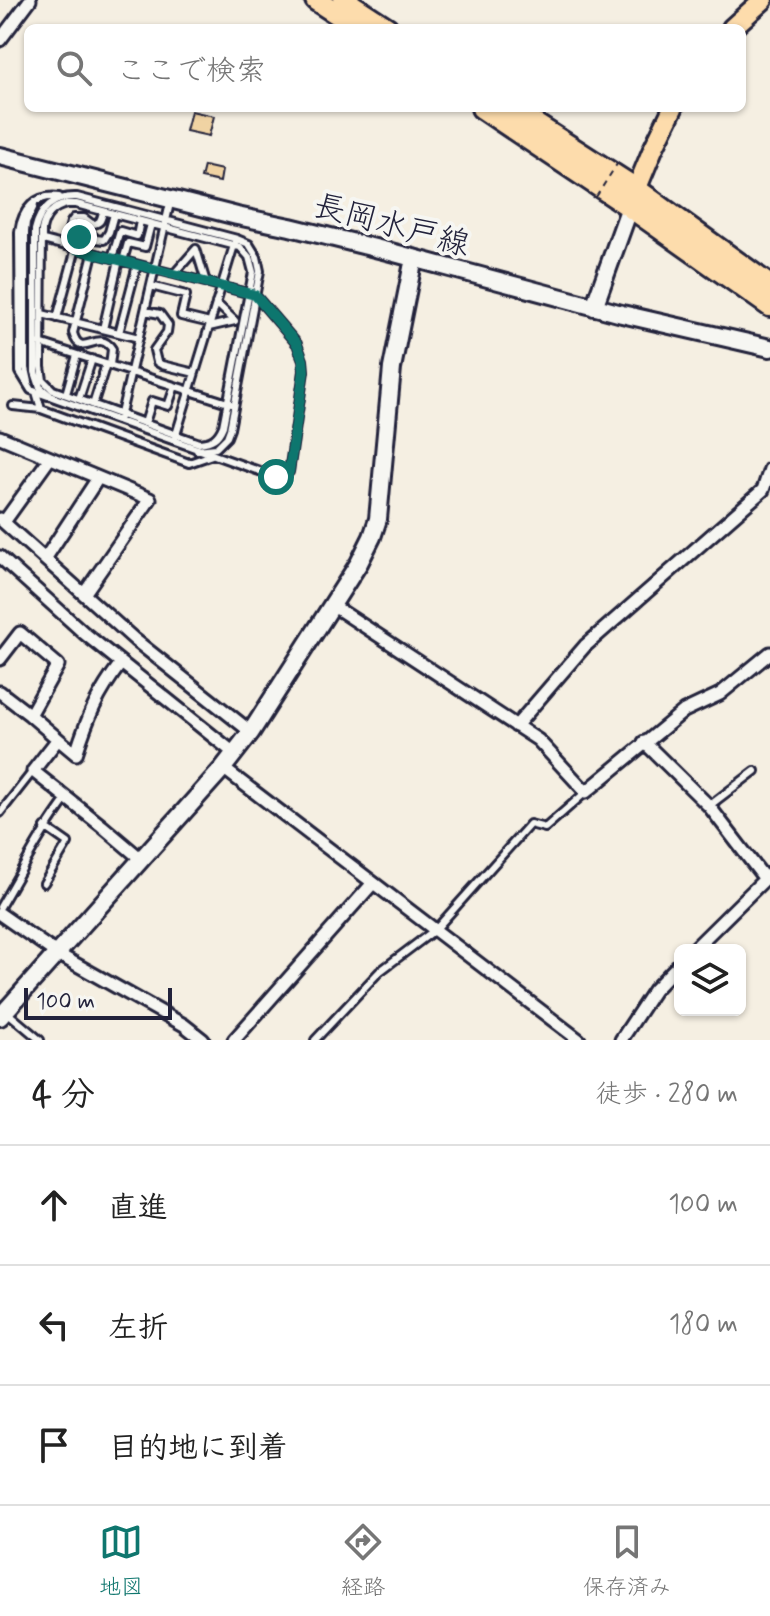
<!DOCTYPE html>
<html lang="ja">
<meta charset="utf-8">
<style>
:root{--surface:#fff;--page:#f2f2f2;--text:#222;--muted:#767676;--line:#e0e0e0;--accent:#0f766e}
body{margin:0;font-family:Mynerve,"Klee One",sans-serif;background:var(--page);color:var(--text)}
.controls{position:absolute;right:24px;bottom:24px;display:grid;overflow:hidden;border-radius:12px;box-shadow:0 2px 6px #0004}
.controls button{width:72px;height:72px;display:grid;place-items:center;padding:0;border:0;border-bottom:2px solid var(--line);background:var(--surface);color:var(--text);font:40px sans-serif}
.scale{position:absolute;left:24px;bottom:20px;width:148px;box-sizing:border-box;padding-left:8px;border:4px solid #22223b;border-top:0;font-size:22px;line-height:28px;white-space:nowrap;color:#22223b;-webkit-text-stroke:6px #f6f6f2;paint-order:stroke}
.stop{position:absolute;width:24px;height:24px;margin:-18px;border:6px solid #0f766e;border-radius:50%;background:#fff}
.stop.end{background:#0f766e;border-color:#fff;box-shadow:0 2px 8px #0008}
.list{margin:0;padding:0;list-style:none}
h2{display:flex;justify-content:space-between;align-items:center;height:104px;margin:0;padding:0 32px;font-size:34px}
h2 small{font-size:26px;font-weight:400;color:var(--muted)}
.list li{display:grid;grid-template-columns:52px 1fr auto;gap:24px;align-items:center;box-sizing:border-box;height:120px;padding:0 32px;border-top:2px solid var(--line)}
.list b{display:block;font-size:30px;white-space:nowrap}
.list em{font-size:26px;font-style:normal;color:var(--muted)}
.icon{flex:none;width:44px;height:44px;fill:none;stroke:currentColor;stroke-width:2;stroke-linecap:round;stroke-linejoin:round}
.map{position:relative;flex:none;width:770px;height:1040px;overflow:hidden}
.search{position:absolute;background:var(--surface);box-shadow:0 2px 6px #0004;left:24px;right:24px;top:24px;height:88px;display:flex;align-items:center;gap:20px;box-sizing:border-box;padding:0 28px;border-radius:12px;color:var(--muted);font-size:30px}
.sheet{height:464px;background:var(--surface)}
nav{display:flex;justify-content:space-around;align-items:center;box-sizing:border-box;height:112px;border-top:2px solid var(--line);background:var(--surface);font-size:22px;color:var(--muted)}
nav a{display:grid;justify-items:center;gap:4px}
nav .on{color:var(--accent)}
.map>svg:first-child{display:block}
.building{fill:#f0d3a3;stroke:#22223b;stroke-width:2}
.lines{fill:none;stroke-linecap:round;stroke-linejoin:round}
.lane-casing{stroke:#22223b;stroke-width:12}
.street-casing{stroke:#22223b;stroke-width:17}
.secondary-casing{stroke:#22223b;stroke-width:22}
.primary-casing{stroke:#22223b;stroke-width:24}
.highway-casing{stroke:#22223b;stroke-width:26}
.lane{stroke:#f6f6f2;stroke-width:6}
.street{stroke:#f6f6f2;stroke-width:11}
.secondary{stroke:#f6f6f2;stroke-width:16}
.primary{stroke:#fddcac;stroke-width:18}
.highway{stroke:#fddcac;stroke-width:20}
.path-bridge{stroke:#22223b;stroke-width:2;stroke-dasharray:6 6;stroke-linecap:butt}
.route{stroke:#0f766e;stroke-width:10}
.labels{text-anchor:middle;stroke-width:8;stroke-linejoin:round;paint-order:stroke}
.street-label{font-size:32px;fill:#22223b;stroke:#f6f6f2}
</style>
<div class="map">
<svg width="770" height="1040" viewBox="0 0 770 1040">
<rect width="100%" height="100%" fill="#f5efe2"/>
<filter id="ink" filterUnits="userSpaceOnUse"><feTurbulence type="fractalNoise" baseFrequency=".0125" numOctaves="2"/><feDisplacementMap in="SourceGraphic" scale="16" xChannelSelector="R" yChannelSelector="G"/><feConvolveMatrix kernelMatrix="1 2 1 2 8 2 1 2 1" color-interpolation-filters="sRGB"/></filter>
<g filter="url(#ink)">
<path class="building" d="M191,111L214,116L209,136L186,131Z
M204,166L222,170L220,182L201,178Z"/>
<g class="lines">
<defs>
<path id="lane" d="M67,204H76L240,247L249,257L253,272L223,426C218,438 212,442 199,443L53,390L43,380L41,367L42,230C45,215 53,207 67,204Z
M43,240L255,295L297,344L303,360L304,371L289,472L283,476L276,477L52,397L40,387L35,372V230C40,208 54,196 77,197L237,239L249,244L257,257L260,271L230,429L227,437L216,448L197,450
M65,246L71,222L74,218H84L92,224C101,224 101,219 103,212
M93,253L73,333C81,361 98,327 112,349L110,365
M112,258L120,231L137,236L140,221
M123,261L128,243L145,247L151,224
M174,274L196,249L206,282
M151,286L186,295L181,316L210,323
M145,311L160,314L168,325L167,332L154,350L157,362L162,365L195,373
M42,314L139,338
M57,318L79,237C85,230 90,232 96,239L104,240L109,232L114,214
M209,327L235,321L216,303
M103,329L119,260
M119,333L137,265
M40,343L231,404
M29,382L25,364V232L26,222L33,208
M36,392L41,409L189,463L212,455
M66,394L77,355
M48,396L31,390L20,372L19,232C22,210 35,194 59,197
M79,399L92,359
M93,405L106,364
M13,406L41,409
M120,418L171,199
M145,423L152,401L168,406L175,386
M175,438L235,242
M709,806L755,771
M0,813L33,771
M44,883L68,843L45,827
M0,907C22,870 41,832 67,798
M8,1013L40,1040
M315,1040L379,972L436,929L530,824L545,828L586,792"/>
<path id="street" d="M0,40L30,0
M0,437L150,499L84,594
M0,519L135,640L251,732
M4,522L50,458
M0,557L84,633L234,753
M45,559L98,478
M332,605L538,740L586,792L684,711L720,694L770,653
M0,659L20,633L58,665L30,715L0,692
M121,663C97,695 88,716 76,754L58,739L33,771L102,826L141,859
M30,715L58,739
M516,726L585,646L763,490L770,469
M644,742L709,806L765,879
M223,768L579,1040
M0,914L56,953L184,1025L203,1040
M693,950L770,874
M234,1040L373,883
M621,1040L654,990L680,963"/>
<path id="secondary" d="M0,156L237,216L290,227L387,251L622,314L770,348
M594,307L630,207
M0,1017L223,768L251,732L359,563L372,537L378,519L392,368L414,258"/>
<path id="primary" d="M732,28L763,0
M632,200L653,149L673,108"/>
<path id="highway" d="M316,0L359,28
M344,0L387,28
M482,108L630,207L770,306
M510,108L636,189L770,286"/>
</defs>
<use href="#lane" class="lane-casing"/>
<use href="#street" class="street-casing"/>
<use href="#secondary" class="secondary-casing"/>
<use href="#primary" class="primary-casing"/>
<use href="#highway" class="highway-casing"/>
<use href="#lane" class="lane"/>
<use href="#street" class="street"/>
<use href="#secondary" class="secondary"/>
<use href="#primary" class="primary"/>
<use href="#highway" class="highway"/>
<path class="path-bridge" d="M596,197L617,164"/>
</g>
</g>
<g class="lines" filter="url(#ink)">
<path class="route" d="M79,237L76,249L255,295L297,344L303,360L304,371L289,472L283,476L276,477"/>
</g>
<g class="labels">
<g class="street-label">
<text transform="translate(392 224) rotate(15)" y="11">長岡水戸線</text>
</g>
</g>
</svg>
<div class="controls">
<button><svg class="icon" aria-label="layers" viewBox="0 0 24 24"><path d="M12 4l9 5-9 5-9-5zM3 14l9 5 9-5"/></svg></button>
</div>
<div class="scale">100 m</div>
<div class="stop" style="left:276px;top:477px"></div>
<div class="stop end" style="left:79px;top:237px"></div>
<div class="search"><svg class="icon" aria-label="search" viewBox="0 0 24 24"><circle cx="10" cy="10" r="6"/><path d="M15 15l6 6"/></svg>ここで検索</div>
</div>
<section class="sheet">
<h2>4 分<small>徒歩 · 280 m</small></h2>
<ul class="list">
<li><svg class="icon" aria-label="ahead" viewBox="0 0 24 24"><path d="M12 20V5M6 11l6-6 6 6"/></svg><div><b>直進</b></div><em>100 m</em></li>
<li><svg class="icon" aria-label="left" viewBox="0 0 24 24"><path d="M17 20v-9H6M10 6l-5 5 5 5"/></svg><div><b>左折</b></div><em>180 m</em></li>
<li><svg class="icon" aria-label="arrive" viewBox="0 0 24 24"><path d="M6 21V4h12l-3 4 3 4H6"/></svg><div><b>目的地に到着</b></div></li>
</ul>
</section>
<nav>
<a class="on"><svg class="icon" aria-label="map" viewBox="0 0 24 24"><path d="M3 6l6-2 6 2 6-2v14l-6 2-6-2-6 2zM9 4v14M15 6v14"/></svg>地図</a>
<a><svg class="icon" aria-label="directions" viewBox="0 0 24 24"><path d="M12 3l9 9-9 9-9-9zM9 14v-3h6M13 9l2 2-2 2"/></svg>経路</a>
<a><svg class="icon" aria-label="saved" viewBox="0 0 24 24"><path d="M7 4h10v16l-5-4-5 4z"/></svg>保存済み</a>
</nav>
